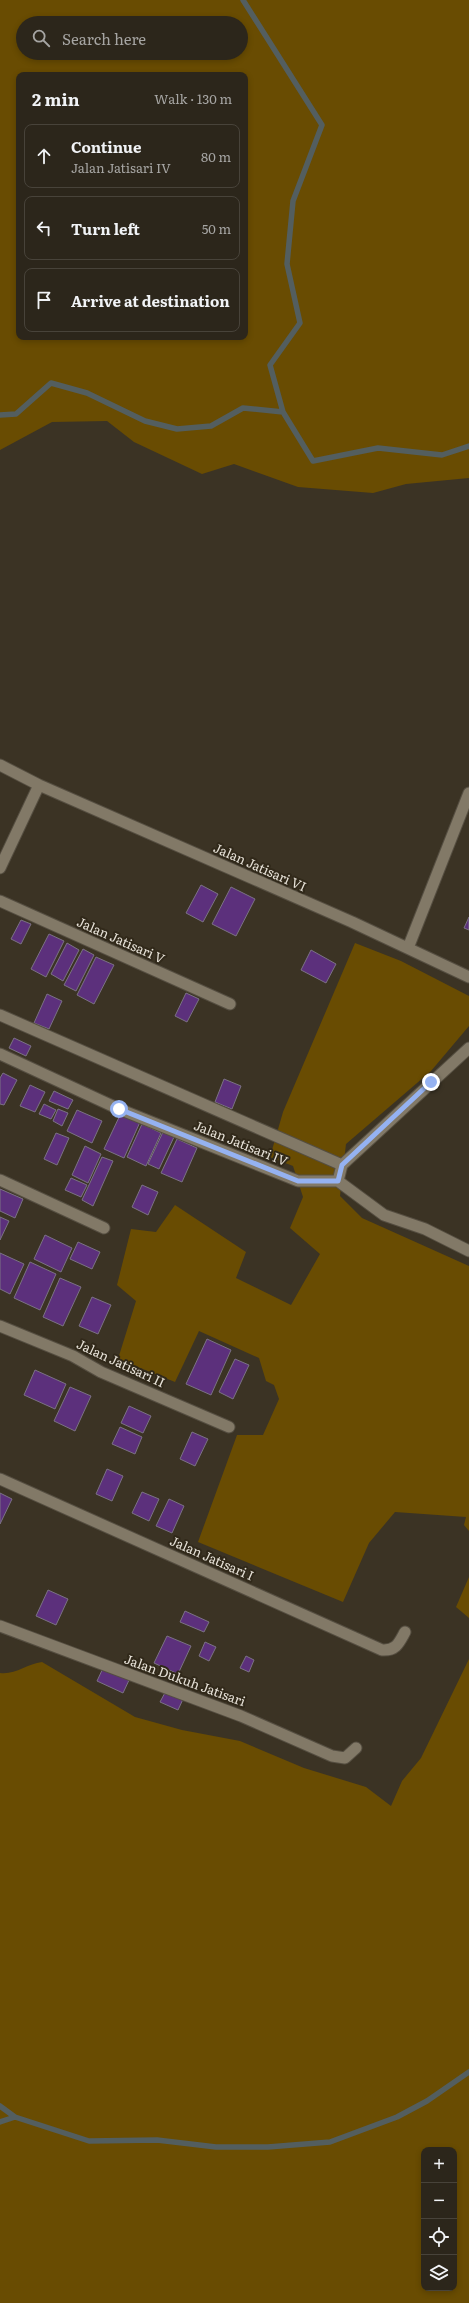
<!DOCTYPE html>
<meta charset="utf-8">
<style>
:root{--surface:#2c261b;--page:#342e24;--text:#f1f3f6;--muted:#a6a5a3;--line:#48433a}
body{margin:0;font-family:Literata,serif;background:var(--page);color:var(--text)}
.controls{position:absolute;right:12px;bottom:12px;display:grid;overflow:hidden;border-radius:8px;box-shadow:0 2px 6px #0003}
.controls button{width:36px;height:36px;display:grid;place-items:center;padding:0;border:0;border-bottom:1px solid var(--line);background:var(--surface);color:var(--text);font:20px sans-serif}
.stop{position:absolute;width:12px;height:12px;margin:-9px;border:3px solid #95b2f1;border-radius:50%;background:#fff}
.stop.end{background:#95b2f1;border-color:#fff;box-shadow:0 1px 4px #0008}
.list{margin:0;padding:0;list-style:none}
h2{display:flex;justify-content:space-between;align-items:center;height:52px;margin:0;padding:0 16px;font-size:17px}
h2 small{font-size:13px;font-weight:400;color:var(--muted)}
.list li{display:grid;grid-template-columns:26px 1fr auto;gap:12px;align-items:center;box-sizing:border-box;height:64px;margin:0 8px 8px;padding:0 8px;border:1px solid var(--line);border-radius:8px}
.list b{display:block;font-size:15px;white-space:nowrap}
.list p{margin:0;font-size:13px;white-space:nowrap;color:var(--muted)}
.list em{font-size:13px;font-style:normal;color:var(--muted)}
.icon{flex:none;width:22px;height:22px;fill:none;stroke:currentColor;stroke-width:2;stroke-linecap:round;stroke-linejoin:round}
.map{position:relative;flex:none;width:469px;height:2303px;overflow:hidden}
.search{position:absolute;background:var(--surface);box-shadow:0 2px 6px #0003;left:16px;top:16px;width:232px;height:44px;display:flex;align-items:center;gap:10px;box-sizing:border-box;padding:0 14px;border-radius:22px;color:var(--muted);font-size:15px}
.panel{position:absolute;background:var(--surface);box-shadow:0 2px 6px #0003;left:16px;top:72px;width:232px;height:268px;border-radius:8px}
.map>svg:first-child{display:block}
.green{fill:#694c02;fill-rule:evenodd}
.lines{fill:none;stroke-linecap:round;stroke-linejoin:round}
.stream{stroke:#535e5f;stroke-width:5.5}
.building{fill:#5c307c;stroke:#7b7284}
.minor-casing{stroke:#554e41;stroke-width:13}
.minor{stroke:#827967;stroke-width:11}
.route{stroke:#95b2f1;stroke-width:5}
.labels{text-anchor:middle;stroke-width:4;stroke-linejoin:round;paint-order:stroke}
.street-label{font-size:13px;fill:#e6e1d7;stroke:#31291a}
</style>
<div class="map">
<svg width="469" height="2303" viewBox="0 0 469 2303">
<rect width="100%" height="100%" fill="#3b3324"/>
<path class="green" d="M0,0H469V478L406,484L373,493L298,487L234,464L202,474L134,442L107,421L52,422L0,450ZM23,23H241V53H23ZM19,75H245V337H19Z
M355,943L401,961L469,996V1026L431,1071L346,1144L340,1196L362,1218L469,1266V1531L464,1525L466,1517L395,1512L369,1543L343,1602L198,1542L237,1435H263L279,1399L274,1385L266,1381L259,1358L199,1331L175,1382L118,1359L136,1301L117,1285L131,1229L156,1232L175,1205L246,1252L236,1278L291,1305L320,1254L290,1228L303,1197L293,1166L270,1157L283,1112Z
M469,1577V1618L456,1607Z
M469,1659V2303H0V1673C15,1675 27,1664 42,1662L135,1717L182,1730L240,1741L304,1768L366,1787L391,1806L402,1781L421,1758ZM424,2150H454V2288H424Z"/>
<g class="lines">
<path class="stream" d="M243,0L322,125L293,201L287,264L300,323L270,365L283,412
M0,415L16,414L51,383L87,393L145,421L177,429L211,426L243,408L283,412L313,461L378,448L442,455L469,446
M0,2106L15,2117L89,2141L157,2140L216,2147H268L330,2142L397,2117L427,2101L469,2072
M0,2122L15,2117"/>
</g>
<path class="building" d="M201,885L218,894L203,922L186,913Z
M231,887L255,899L236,936L212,924Z
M469,917V930L464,928Z
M21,920L31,924L21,944L11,939Z
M49,934L64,941L46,977L31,969Z
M67,943L79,950L63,981L51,974Z
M83,949L94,955L76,991L64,985Z
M311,950L336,964L326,983L301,970Z
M96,957L114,965L94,1004L77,995Z
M186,993L199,999L187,1022L175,1016Z
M47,994L62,1001L49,1029L34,1023Z
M14,1038L31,1046L26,1056L9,1048Z
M3,1073L17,1080L4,1105L0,1104V1078Z
M224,1079L241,1086L232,1109L215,1102Z
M30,1085L45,1092L35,1112L20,1106Z
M54,1091L73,1100L68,1109L49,1101Z
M44,1104L56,1110L51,1119L39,1114Z
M58,1109L68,1113L62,1126L53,1121Z
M77,1110L102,1121L92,1143L67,1131Z
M121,1113L140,1122L124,1158L104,1149Z
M142,1124L161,1133L146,1166L127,1157Z
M163,1132L174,1137L159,1169L148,1164Z
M56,1133L69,1138L57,1165L44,1159Z
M177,1139L197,1148L182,1182L161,1173Z
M85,1146L101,1154L88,1183L72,1175Z
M102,1157L113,1161L93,1206L82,1200Z
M71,1178L87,1185L81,1197L65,1190Z
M142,1185L158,1192L148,1215L132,1207Z
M0,1189L23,1199L15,1218L0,1211Z
M0,1217L9,1221L0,1240Z
M45,1235L72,1248L61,1272L34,1259Z
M78,1242L100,1252L92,1269L70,1259Z
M0,1253L24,1264L10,1294L0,1289Z
M30,1262L56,1274L40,1310L14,1298Z
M60,1278L81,1287L63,1326L43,1317Z
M92,1297L111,1305L98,1334L79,1326Z
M207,1339L231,1350L211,1395L186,1384Z
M235,1359L249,1365L233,1399L219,1392Z
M35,1370L66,1384L55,1409L24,1395Z
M70,1387L91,1396L75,1431L54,1421Z
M129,1406L151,1416L143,1433L121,1423Z
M120,1427L142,1437L135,1454L112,1444Z
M192,1432L208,1439L195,1466L180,1459Z
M107,1469L123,1476L112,1501L96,1494Z
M142,1492L159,1499L149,1521L132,1513Z
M0,1493L12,1499L0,1524Z
M169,1499L184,1506L172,1533L156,1526Z
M48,1590L68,1599L56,1625L36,1616Z
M185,1611L209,1622L204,1632L180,1622Z
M167,1636L191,1646L178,1674L154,1663Z
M205,1642L216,1647L209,1661L199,1656Z
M246,1656L254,1660L249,1672L240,1668Z
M104,1666L130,1678L123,1693L97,1681Z
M167,1689L184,1697L178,1710L160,1702Z"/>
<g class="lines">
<defs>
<path id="minor" d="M0,765L39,785L352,922L469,977
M0,868L39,785
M0,901L230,1004
M408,948L469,793
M0,1015L342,1165
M0,1054L119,1109L298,1181H338L384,1215L425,1229L469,1251
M0,1180L104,1228
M338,1181L342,1165L469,1048
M0,1326L73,1356L101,1372L229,1427
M0,1479L382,1650C396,1651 399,1643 405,1632
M0,1626L241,1716L332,1756L345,1758L356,1748"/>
</defs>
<use href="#minor" class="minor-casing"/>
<use href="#minor" class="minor"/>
</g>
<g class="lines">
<path class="route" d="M119,1109L298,1181H338L342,1165L431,1082"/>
</g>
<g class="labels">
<g class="street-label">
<text transform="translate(260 867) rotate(24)" y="5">Jalan Jatisari VI</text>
<text transform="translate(121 940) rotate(24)" y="5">Jalan Jatisari V</text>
<text transform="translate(241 1143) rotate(22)" y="5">Jalan Jatisari IV</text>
<text transform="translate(121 1363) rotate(25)" y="5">Jalan Jatisari II</text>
<text transform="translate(212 1558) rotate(24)" y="5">Jalan Jatisari I</text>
<text transform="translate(185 1680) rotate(20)" y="5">Jalan Dukuh Jatisari</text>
</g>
</g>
</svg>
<div class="controls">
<button>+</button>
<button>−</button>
<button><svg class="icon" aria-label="locate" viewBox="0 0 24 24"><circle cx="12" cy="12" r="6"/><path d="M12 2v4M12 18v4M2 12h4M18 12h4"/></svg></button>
<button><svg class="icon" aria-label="layers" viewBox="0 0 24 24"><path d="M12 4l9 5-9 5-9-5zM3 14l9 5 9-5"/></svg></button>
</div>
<div class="stop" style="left:119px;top:1109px"></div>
<div class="stop end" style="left:431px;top:1082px"></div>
<div class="search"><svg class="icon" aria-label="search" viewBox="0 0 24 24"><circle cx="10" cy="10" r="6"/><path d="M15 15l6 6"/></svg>Search here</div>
<section class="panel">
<h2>2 min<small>Walk · 130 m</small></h2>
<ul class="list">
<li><svg class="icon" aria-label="ahead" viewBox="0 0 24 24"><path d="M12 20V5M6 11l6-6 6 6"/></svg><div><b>Continue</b><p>Jalan Jatisari IV</p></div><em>80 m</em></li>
<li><svg class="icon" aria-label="left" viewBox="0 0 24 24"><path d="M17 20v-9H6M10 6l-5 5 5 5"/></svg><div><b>Turn left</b></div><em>50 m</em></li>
<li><svg class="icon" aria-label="arrive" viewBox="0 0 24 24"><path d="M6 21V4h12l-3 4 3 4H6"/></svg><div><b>Arrive at destination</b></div></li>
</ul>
</section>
</div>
